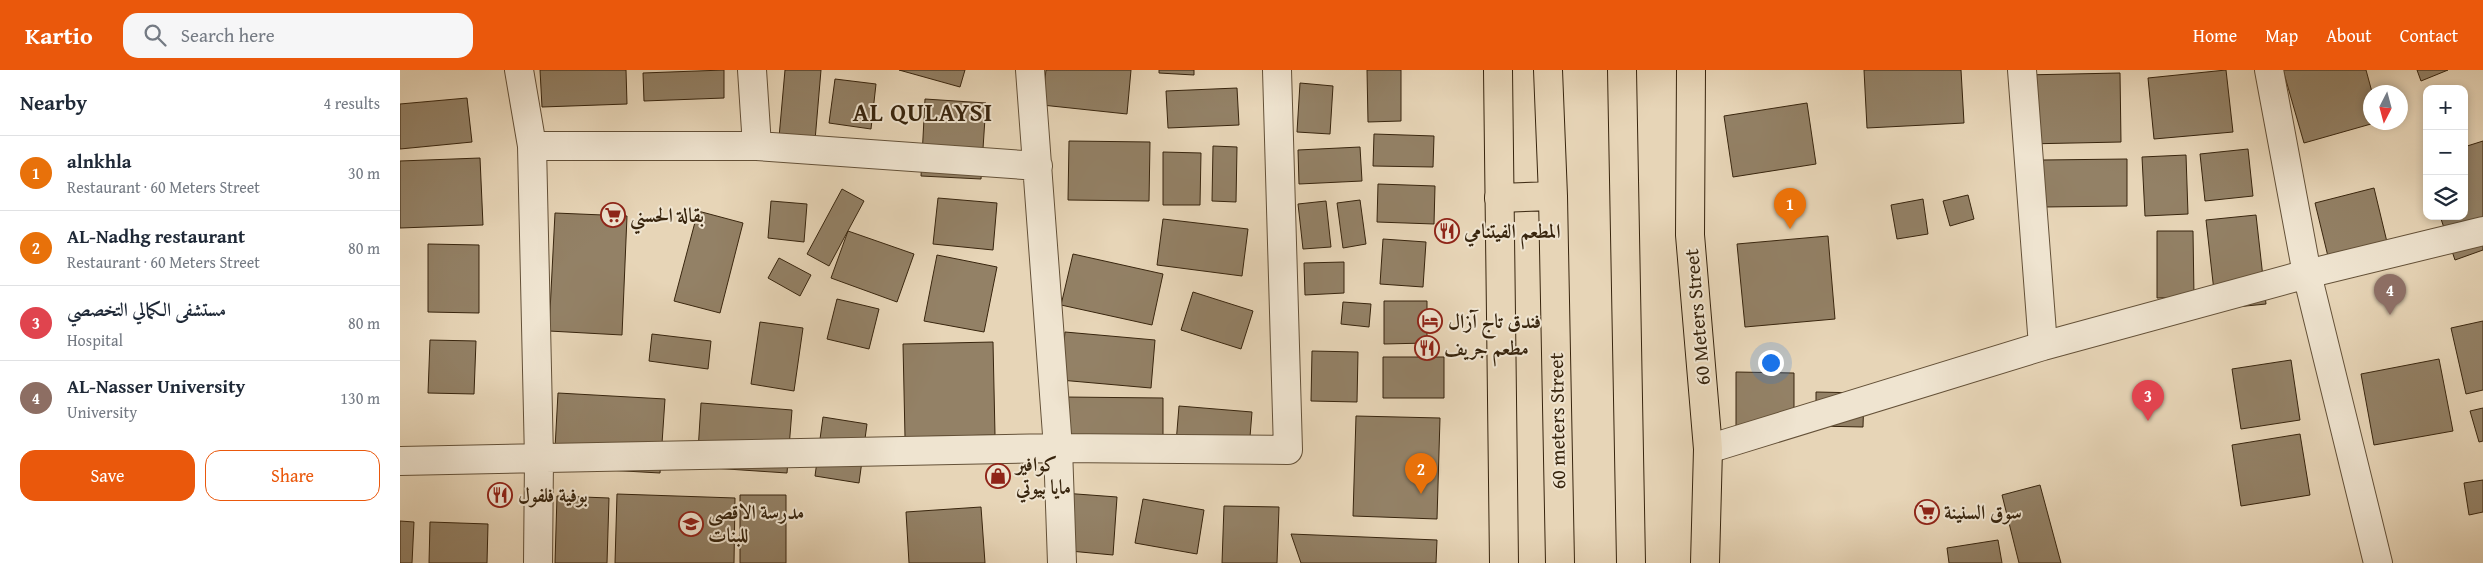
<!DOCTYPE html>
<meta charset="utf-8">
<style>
:root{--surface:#fff;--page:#f6f6f7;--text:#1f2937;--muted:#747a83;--line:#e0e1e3;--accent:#ea580c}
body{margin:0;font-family:"Gentium Book Plus",Amiri,serif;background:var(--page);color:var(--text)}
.controls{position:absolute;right:15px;top:15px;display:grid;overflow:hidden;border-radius:10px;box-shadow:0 2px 8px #0003}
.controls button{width:45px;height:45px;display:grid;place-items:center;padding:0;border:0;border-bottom:1px solid var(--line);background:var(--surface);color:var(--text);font:25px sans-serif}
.compass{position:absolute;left:1963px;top:15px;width:45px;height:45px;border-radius:50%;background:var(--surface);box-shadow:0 2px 8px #0003;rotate:186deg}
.you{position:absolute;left:1370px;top:292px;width:18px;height:18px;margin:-12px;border:4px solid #fff;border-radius:50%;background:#1a73e8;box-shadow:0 0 0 8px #1a73e833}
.badge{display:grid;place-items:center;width:32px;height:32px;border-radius:50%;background:var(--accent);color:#fff;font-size:16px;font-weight:700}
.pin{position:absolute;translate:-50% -41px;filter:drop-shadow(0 1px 2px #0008)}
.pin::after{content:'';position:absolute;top:26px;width:18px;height:15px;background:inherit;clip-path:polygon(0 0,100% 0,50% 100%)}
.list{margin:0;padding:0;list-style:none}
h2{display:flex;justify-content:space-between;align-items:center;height:65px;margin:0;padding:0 20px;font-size:21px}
h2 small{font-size:16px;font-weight:400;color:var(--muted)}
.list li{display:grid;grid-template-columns:32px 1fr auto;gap:15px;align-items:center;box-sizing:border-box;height:75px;padding:0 20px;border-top:1px solid var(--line)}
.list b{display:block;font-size:19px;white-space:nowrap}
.list p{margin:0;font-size:16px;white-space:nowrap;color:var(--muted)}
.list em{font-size:16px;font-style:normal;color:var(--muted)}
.actions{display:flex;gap:10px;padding:15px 20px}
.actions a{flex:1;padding:11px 0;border:1px solid var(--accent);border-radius:15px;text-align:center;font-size:18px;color:var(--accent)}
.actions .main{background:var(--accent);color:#fff}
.icon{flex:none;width:28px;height:28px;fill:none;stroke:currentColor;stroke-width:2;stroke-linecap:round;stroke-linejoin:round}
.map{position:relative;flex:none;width:2083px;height:493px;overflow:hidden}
header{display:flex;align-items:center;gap:30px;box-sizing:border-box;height:70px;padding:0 25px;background:var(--accent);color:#fff}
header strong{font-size:24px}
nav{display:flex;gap:28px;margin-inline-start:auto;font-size:18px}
.search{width:350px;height:45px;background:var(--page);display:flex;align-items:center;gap:12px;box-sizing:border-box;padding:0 18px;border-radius:15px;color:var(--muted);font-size:19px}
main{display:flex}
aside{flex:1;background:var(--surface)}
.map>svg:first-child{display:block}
.building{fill:#938166;stroke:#38250e}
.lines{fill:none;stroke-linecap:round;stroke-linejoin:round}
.minor-casing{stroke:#645138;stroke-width:30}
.major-casing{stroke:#38250e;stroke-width:30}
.highway-casing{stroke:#38250e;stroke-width:30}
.minor{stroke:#efe4d0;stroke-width:28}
.major{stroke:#e7d5b7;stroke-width:28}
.highway{stroke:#e7d5b7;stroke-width:28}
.labels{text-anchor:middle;stroke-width:4;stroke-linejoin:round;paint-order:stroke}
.poi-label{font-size:20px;font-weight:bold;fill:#38250e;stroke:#efe4d0;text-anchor:start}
.street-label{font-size:20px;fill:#38250e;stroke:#efe4d0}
.district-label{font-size:25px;font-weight:bold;letter-spacing:1px;fill:#38250e;stroke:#efe4d0}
</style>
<header>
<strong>Kartio</strong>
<div class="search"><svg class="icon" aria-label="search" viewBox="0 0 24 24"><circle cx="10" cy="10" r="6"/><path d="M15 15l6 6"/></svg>Search here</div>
<nav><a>Home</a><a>Map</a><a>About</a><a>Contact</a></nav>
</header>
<main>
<aside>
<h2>Nearby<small>4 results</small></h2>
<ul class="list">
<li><span class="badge" style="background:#e8710a">1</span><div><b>alnkhla</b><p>Restaurant · 60 Meters Street</p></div><em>30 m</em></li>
<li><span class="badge" style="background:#e8710a">2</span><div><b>AL-Nadhg restaurant</b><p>Restaurant · 60 Meters Street</p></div><em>80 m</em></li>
<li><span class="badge" style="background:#e0444e">3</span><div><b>مستشفى الكمالي التخصصي</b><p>Hospital</p></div><em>80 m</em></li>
<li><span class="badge" style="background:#8d6e63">4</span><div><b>AL-Nasser University</b><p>University</p></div><em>130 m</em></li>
</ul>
<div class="actions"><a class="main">Save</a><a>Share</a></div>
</aside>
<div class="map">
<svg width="2083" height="493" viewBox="0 0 2083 493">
<rect width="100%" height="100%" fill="#e7d5b7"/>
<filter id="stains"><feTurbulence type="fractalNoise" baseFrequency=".004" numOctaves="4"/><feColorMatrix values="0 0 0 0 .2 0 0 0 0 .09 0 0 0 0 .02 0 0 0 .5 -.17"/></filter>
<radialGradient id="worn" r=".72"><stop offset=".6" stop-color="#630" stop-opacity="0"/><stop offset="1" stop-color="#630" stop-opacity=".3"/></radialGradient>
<path class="building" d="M140,0H226L227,34L142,37Z
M324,0V28L244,31L243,3Z
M385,0H421L413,94L377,90Z
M499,0H565L560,17Z
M646,0H731L727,44L642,35Z
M759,0H794V5L759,3Z
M967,0H1001V51L968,52Z
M1464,0H1561L1564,53L1467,58Z
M1826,0L1833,62L1754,69L1748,8Z
M1883,0H1966L1972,22H1970V52H1978L1904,73Z
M2017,0H2048L2021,11Z
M1720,3L1721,72L1625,74L1623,5Z
M435,9L476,14L471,59L429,53Z
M900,13L933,16L930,64L897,62Z
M837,18L839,55L768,58L766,21Z
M67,28L72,72L0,79V34Z
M525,29L586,33L581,109L521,106Z
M1407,33L1416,94L1333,107L1324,46Z
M974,64L1034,66L1033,97L973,96Z
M669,71L750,72L749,131L668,130Z
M2083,71V180L2055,190L2040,146H2064V77Z
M813,76L837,77L836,132L812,131Z
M960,77L962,111L899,114L898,80Z
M1848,79L1853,126L1805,131L1800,84Z
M763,82L801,83L800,135H763Z
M1786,85L1788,144L1745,146L1742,87Z
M80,88L83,155L0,158V91Z
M1727,89V136L1643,137V90Z
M978,114L1035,116L1034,154L977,152Z
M1974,118L1993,197L1934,211L1915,133Z
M442,119L464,131L429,196L407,184Z
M1568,125L1574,149L1550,156L1543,131Z
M538,128L597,133L593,180L533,174Z
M1523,129L1528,164L1497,169L1491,135Z
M960,130L966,174L943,178L937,133Z
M371,131L407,134L404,172L368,168Z
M926,131L931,177L903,179L898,134Z
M298,141L343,153L320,243L274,231Z
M155,143L227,146L222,265L149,261Z
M1856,145L1866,234L1816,239L1806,150Z
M763,149L848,159L842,206L757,195Z
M448,161L514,184L497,232L431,208Z
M1757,161H1793L1794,227L1757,228Z
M1428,166L1435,249L1345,257L1337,174Z
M983,169L1026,172L1023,217L980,214Z
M28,174L79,175V243L28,242Z
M673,184L763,204L752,255L661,235Z
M537,185L597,197L584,262L524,251Z
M379,188L411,205L400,226L368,208Z
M944,192V223L905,225L904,193Z
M793,222L853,241L841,279L781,260Z
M437,229L479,239L469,279L427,269Z
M984,231H1027V273L984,274Z
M943,232L971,234L969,257L941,254Z
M2083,251V320L2066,324L2051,258Z
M360,252L403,258L394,321L351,314Z
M665,262L755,270L751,318L660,310Z
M252,264L311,271L308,299L249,291Z
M30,270L76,271L74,324L28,323Z
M593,272L595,365L505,367L503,274Z
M912,281L958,282L957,332L911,331Z
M983,287H1044V328H983Z
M2039,289L2053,361L1974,375L1961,304Z
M1891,290L1900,350L1841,359L1832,299Z
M1336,302L1394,303V360H1336Z
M1416,322L1464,323L1463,357L1416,356Z
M158,323L265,329L260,403L154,397Z
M664,327L763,328V374L664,373Z
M301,333L392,340L387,403L297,397Z
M779,336L852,342L848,392L775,386Z
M2083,338V371L2079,372L2070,341Z
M956,346L1040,348L1037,449L953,446Z
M423,347L467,354L459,413L415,406Z
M1900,364L1910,425L1841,436L1832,375Z
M2083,410V442L2069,445L2064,413Z
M1640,415L1661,493H1619L1602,425Z
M663,423L717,427L713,485L659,480Z
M217,424L335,428L334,493H215Z
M340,425H386V493H340Z
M157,426L209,428L207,493H155Z
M743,429L804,440L797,484L735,473Z
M824,436L879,437L877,493H822Z
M581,437L585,493H509L506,442Z
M0,451L14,452L12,493H0Z
M30,452L88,454L87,493H29Z
M891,464L1037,470L1036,493H901Z
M1598,470L1602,493H1549L1547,478Z"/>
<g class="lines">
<defs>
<path id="minor" d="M119,0L132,76L139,389L138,493
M352,0L357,76
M630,0L658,378L662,493
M1622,0L1643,276
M1869,0L1907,204L1978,493
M132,76H357L638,96
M1308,379L1643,276L1907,204L2083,161
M0,391L658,378L888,380L877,0"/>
<path id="major" d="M1098,0L1104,493
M1291,0L1290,165L1308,379L1305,493"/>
<path id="highway" d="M1148,0L1153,126L1160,493
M1222,0L1231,493
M1099,128L1153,126"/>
</defs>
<use href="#minor" class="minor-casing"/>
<use href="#major" class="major-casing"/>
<use href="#highway" class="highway-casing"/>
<use href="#minor" class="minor"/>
<use href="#major" class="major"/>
<use href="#highway" class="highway"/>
</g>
<defs>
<symbol id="supermarket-ring" viewBox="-11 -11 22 22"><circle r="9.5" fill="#efe4d0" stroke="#8f2418" stroke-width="1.5"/><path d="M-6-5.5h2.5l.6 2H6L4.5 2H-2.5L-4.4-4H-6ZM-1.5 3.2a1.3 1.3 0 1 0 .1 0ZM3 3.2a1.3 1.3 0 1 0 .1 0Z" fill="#8f2418"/></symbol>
<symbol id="restaurant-ring" viewBox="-11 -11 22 22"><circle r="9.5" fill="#efe4d0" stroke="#8f2418" stroke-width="1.5"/><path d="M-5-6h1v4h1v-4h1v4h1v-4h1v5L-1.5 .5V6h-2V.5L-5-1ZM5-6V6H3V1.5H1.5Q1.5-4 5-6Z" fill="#8f2418"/></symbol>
<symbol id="hotel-ring" viewBox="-11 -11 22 22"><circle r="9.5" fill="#efe4d0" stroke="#8f2418" stroke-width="1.5"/><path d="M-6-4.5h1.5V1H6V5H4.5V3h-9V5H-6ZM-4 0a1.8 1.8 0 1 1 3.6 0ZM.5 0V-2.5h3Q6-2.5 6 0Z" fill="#8f2418"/></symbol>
<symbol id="shop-ring" viewBox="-11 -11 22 22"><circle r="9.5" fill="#efe4d0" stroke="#8f2418" stroke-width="1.5"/><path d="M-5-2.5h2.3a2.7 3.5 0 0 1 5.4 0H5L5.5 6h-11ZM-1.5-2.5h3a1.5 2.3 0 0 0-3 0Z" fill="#8f2418"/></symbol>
<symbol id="school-ring" viewBox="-11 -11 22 22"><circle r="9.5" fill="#efe4d0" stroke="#8f2418" stroke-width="1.5"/><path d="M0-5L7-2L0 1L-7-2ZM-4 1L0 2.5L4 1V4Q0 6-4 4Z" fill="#8f2418"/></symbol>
</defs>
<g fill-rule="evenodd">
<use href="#supermarket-ring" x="199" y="131" width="28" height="28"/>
<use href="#restaurant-ring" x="1033" y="147" width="28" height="28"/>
<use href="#hotel-ring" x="1016" y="237" width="28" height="28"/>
<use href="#restaurant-ring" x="1013" y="264" width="28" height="28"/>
<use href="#shop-ring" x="584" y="392" width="28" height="28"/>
<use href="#restaurant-ring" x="86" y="411" width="28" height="28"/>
<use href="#supermarket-ring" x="1513" y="428" width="28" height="28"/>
<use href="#school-ring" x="277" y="440" width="28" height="28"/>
</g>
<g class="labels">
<g class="poi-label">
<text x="230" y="152">بقالة الحسني</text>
<text x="1064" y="168">المطعم الفيتنامي</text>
<text x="1048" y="258">فندق تاج آزال</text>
<text x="1044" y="285">مطعم جريف</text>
<text x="616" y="401">كوافير<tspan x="616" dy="23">مايا بيوتي</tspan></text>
<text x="118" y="432">بوفية فلفول</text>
<text x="308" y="449">مدرسة الاقصى<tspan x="308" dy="23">للبنات</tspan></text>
<text x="1544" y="449">سوق السنينة</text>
</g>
<g class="street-label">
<text transform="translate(1297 247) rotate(-95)" y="7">60 Meters Street</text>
<text transform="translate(1157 351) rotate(-91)" y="7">60 meters Street</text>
</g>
<g class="district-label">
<text x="523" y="51">AL QULAYSI</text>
</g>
</g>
<rect width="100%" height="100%" filter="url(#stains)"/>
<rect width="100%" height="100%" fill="url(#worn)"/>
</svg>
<div class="controls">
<button>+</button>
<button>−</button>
<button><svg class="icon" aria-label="layers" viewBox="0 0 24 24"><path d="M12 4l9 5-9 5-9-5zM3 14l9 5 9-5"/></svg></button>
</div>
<svg class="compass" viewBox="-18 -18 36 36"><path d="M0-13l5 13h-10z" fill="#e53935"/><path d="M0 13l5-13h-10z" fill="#747a83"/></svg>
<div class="you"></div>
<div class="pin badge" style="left:1390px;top:159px;background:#e8710a">1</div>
<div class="pin badge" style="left:1021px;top:424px;background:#e8710a">2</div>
<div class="pin badge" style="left:1748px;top:351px;background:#e0444e">3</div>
<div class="pin badge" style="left:1990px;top:245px;background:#8d6e63">4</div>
</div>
</main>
